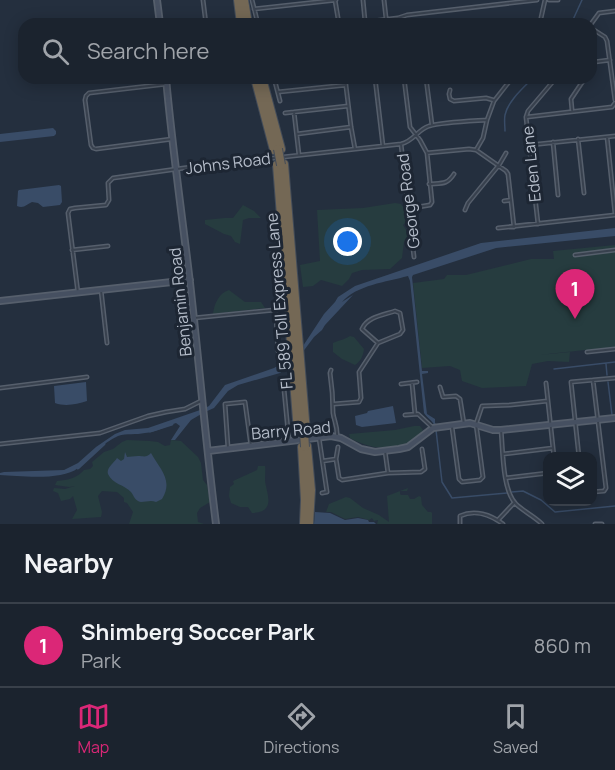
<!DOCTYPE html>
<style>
:root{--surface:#1b232e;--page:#282f3a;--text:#f1f3f6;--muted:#a0a4aa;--line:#39404a;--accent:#db2777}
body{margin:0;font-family:Manrope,sans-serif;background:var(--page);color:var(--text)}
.controls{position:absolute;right:18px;bottom:18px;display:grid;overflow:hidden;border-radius:12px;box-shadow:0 3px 15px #0003}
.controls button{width:54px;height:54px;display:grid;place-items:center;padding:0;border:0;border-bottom:2px solid var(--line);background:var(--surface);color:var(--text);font:30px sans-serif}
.you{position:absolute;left:348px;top:242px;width:21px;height:21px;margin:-15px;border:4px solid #fff;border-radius:50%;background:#1a73e8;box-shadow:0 0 0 9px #1a73e833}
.badge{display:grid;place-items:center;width:39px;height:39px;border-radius:50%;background:var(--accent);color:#fff;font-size:20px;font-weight:700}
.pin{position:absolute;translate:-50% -50px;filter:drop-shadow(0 2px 3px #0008)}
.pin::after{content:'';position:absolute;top:32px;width:21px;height:18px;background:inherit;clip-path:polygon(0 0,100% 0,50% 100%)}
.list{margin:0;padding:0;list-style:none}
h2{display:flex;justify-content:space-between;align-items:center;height:78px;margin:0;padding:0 24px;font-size:26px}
h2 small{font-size:20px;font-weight:400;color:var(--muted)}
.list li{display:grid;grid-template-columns:39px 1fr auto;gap:18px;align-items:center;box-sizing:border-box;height:84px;padding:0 24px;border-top:2px solid var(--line)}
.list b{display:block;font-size:22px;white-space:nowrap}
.list p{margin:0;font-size:20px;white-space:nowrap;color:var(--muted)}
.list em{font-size:20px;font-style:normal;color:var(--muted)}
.icon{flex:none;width:33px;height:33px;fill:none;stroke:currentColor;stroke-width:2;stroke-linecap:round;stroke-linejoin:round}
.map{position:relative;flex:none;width:615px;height:524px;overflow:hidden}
.search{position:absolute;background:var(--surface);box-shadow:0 3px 15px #0003;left:18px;right:18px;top:18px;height:66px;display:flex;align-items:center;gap:15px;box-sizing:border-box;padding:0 21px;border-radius:18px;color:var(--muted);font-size:22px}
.sheet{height:162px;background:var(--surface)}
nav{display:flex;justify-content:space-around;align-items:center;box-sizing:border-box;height:84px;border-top:2px solid var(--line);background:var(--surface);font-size:16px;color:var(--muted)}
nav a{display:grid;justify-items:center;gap:3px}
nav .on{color:var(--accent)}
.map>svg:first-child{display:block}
.green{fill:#263c3f}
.water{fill:#394c67}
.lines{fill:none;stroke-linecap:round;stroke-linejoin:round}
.stream{stroke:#394c67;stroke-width:1.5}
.canal{stroke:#394c67;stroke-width:3}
.street-casing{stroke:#565f6c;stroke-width:5}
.secondary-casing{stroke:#565f6c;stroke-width:8}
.highway-casing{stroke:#434c59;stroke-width:10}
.street{stroke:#38414e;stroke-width:2}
.secondary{stroke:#465061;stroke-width:4.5}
.highway{stroke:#746855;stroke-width:8}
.highway-bridge-casing{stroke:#434c59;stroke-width:10;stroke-linecap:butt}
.highway-bridge{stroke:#746855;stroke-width:8}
.labels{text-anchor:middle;stroke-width:6;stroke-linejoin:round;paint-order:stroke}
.street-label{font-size:16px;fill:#b4bcc9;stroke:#1d2633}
</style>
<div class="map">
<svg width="615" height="524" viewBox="0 0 615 524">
<rect width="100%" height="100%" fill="#242f3e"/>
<path class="green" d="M395,203L401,204L405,210L406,222L403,225L408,233L409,238L404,242L402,258L390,269L362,270L352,273L349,279L342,286L321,280L313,286L303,287L300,265L320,261L317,210L363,208Z
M243,205L254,211L261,218H249L243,220L240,244L235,242L231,236L224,234L205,224V220L225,218H233Z
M615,245V351L586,354L585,350L539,355L570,352L569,362L548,361L532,364L526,386L482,388L462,381L460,370L450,366L422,368L413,283L444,279L447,275H466L531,259H554L553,251Z
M229,290L245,302H261L265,308L213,314C214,304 219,293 229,290Z
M350,336L354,337L364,349C363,356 361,361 355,365L342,359L333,352V343C339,340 344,340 350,336Z
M414,426H420L423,430C406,454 373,451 350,438L349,434L395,430Z
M127,440L150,441L158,442L165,446L170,445L171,440L181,441L198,457L201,463L203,480L207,485L210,502L200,508L197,513L198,522L204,524H129L133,512L127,503L124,502V498L117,492L102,491L98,496L102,512L101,517L72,519L77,510L73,496L70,499L61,501L58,493L53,491L54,488L65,489L75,486L69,487L55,485L57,481C68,480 77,478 84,470L90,469L93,466L92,462L104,452L113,449L122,442Z
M258,466H265C266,472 264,480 266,486C269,500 273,512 252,513L248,507H240L231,503L229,496L230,487L234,484L233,481L257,470Z
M408,488L407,491H400V494L401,495H408L410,499H414L419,496L421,497L422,505L428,512H431L432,513V524H377L378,520L374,521L372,518L369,520L358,517L345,519L331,512H326L329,504L346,497L350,498L363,508L379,515L389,522L387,496Z"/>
<path class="water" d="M53,128L56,131V134L54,136L0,142V134Z
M59,185L61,186L62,202L60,205L43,207L38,203L32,202C27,204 24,209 17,206L18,191L19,190Z
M615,228V236L496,248L413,275L412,277L422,371H428V373L422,374L427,414L435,419V423L438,426H435C432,420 427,418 424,413L410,281L408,276C386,282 357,285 342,302L353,295L325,325L322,330L314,337L302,353L301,349L324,314L335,302L338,297L355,286L481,243Z
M292,357V363L280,373L238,385L228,391L214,408L205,412V408L209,406L225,385L274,368Z
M86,382L87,401C77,404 66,407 55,403L54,386Z
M393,406L396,423L362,427L356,425L355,416L367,413L368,411Z
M203,409V413L191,420L175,440H171L180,426L176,423C167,426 156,432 145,433C136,435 127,433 118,436C102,443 91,457 78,468C62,481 20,476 0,475V473L4,472L64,470L78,463L96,447L115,434L125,430L148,428Z
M125,452L127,457C130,457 134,456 138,456C144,456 146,458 151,453C159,468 174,480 162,499L156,502C151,500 146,502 141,502C135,501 134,496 131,492C125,485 112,484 108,474C106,468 114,463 117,458L121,461L124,459Z
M315,512L330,513L345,520L358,518L368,520L369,522H374L376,524H314Z"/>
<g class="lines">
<path class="stream" d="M571,24L582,0
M505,131C505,126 504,120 505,115C508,101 523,88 533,78
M606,364L607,375
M554,369L615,362
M608,382L612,415
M436,430L442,482L452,498L507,493
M512,492L523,491L541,500L555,512L615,506"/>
<path class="canal" d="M150,431L172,424
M78,468L104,444"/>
<defs>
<path id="street" d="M203,0L206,24
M252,0L258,24
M335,0L339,24
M363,0L365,21
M384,0L386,18
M549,0H558
M254,9L336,0
M319,24L351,21L365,22L398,18L407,15L537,0
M541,24V18L545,0
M591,24L599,13L615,11
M591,28L605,37L607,41L615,100
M591,67L594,62L610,60
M274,78L280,101
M345,78L351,127L355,149
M375,78L383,146
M404,78L410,127L420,140L427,153L432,202L430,205L418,207
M426,78L432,125
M166,84L89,93L86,96L85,100L91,145L93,148L96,149L172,139
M450,90L449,94L450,99L454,101L486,98L493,100
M278,92L346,85
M572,110L571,99L585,78
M294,112L299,155
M285,113L348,106
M527,117L612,107L615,103
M297,134L351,127
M607,137L615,213
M578,139L584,193
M553,142L558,195
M401,144L414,257
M530,145L615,136
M476,150L483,138L487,120L494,101L512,78
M427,153L469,149L476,150L506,171L508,174L514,227
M429,184C442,183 447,185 454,174
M504,201L511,200
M465,210L468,203L499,165L506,153
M538,224L526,117L528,111L556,78
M498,228L615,215
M72,250L108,246
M575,255L615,250
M101,290L107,343
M78,293L68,213L70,209L75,208L106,205L109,200L108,183L113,178L184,168L401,144C414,141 417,130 429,126C443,122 472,121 487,120
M395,311L400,313L403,330L400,334L378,343L362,329C367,317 383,315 395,311Z
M194,318L274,310L276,313L278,351
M587,352L615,349
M331,370L330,373C332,386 333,399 333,413C334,421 338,427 337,437
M283,379L289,441
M412,383L415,414
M546,383L554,457
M401,384L417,382
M440,387L443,397L456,396L460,399L464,424
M0,388L87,377
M334,404L359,402L361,398L359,372L378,343
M405,415L418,414L433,428
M452,427L459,479L462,482L480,480L483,477L476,424L482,406L510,405L547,401
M501,430C503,449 502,490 516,504C523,511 534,516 542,524
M319,438L327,492L322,493
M0,444L100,433L148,416L166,412L185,409L201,401
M338,447L336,459L339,478L342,480L388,473L421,472L425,469L422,449
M228,448L225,404L245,402L251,446
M385,451L388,473
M503,454L553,448
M579,457L571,382L615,378
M323,461L336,459
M506,478L548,473
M592,492L604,491L606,488L593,380
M498,520L514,503
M460,524V516C475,509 491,515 503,524
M595,524H602"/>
<path id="secondary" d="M157,0L160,24
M166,78C172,146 182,214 190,283C199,363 206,444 216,524
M0,301L190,280
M208,451L331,436L341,438L361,449L375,452L399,449L408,447L433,428L470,423L493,430H501L615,418"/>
<path id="highway" d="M238,0L241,24
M244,0L248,24
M255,78L274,150
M262,78L281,149
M284,164L306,432
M277,165L298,432
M307,446L311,490L309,524
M302,447L305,500L304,524"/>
</defs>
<use href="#street" class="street-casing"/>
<use href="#secondary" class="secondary-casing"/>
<use href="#highway" class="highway-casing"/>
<use href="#street" class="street"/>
<use href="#secondary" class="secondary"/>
<use href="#highway" class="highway"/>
<defs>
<path id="highway-bridge" d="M278,149L281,165
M304,432L305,447"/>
</defs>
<use href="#highway-bridge" class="highway-bridge-casing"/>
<use href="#highway-bridge" class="highway-bridge"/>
</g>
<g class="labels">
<g class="street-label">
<text transform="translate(228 163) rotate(-7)" y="6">Johns Road</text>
<text transform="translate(531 164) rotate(-96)" y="6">Eden Lane</text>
<text transform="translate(408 201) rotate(-97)" y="6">George Road</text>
<text transform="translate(279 301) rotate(-95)" y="6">FL 589 Toll Express Lane</text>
<text transform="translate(180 302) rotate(-96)" y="6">Benjamin Road</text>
<text transform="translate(291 430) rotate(-5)" y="6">Barry Road</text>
</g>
</g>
</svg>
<div class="controls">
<button><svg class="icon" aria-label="layers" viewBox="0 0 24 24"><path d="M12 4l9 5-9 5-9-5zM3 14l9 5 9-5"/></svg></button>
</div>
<div class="you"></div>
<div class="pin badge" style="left:575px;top:319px">1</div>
<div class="search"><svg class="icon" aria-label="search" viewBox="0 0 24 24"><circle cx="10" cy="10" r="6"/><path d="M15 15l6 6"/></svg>Search here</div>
</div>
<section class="sheet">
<h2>Nearby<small></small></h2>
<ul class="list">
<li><span class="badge">1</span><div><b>Shimberg Soccer Park</b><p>Park</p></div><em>860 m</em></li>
</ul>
</section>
<nav>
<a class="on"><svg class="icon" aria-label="map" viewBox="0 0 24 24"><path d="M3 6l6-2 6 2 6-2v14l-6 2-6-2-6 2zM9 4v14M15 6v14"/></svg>Map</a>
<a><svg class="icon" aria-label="directions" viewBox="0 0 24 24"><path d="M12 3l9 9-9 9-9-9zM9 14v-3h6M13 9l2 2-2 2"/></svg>Directions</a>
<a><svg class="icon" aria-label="saved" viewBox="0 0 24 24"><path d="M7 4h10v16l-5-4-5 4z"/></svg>Saved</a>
</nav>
